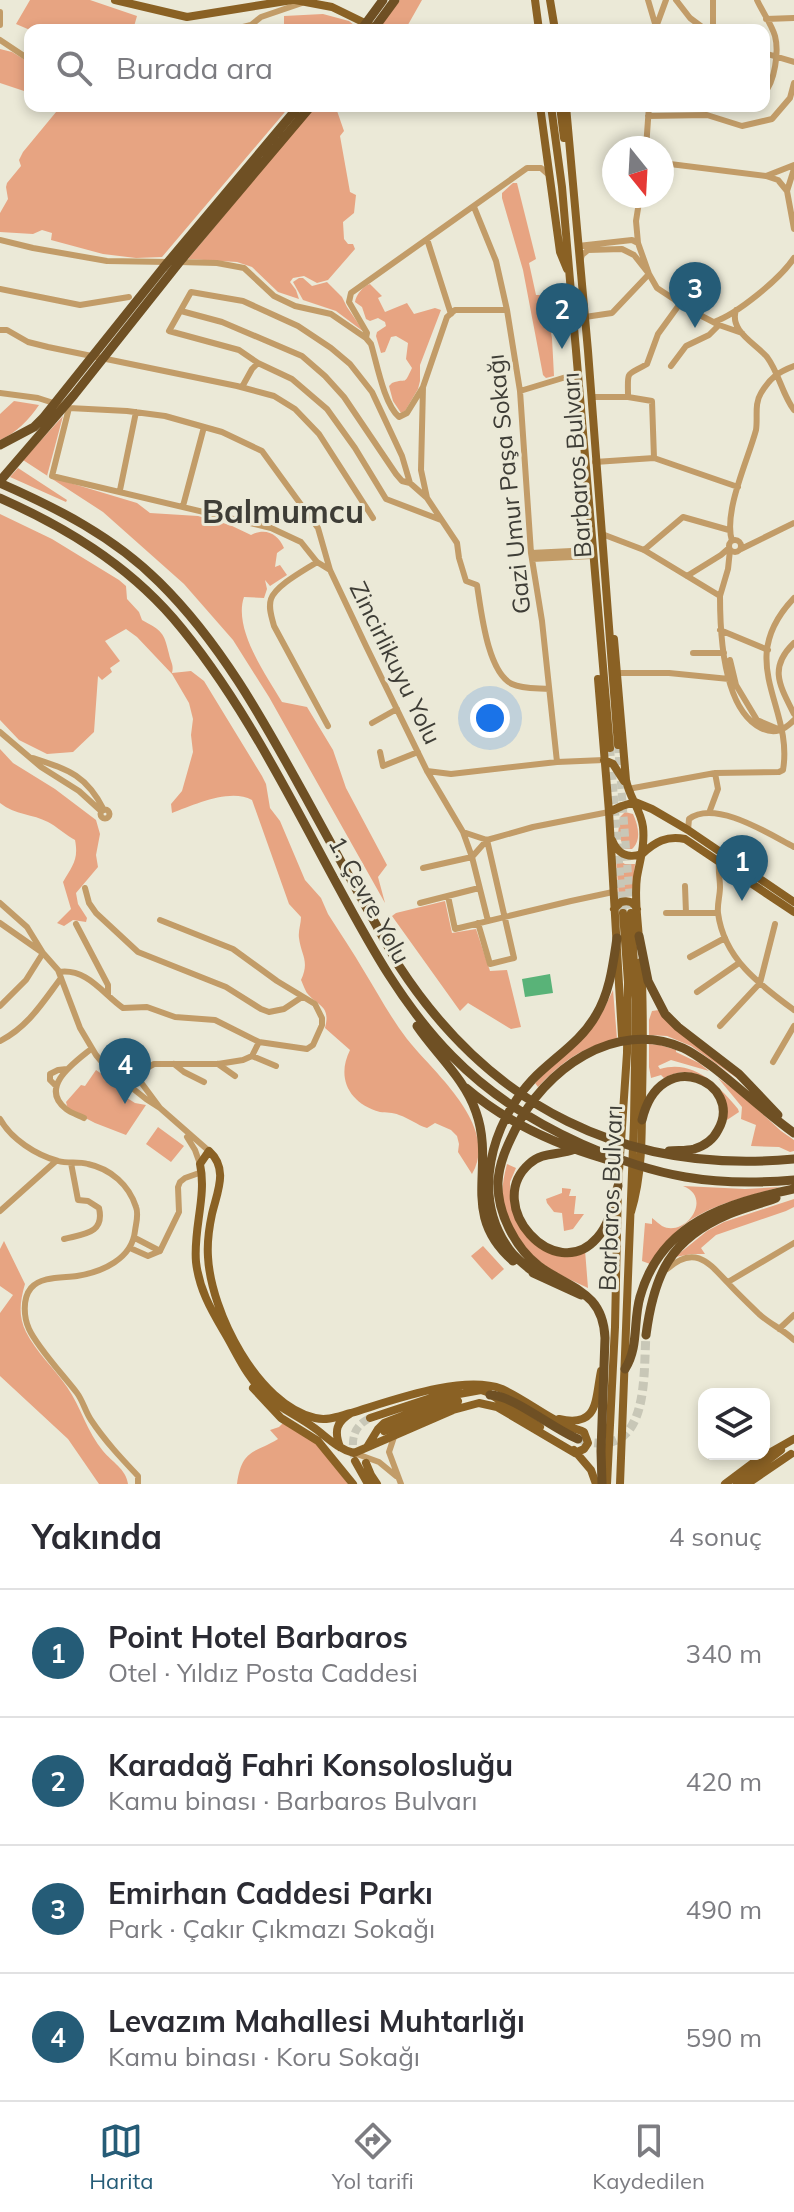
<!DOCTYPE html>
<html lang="tr">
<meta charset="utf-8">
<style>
:root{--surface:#fff;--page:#f2f2f3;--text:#2b2b33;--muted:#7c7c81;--line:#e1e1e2;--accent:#255c77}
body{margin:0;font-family:Mulish,sans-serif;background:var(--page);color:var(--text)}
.controls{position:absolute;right:24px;bottom:24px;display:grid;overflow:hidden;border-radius:16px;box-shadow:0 4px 12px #0003}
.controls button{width:72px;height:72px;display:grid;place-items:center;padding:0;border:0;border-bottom:2px solid var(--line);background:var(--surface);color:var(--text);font:40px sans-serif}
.compass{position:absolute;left:602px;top:136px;width:72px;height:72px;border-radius:50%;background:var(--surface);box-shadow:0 4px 12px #0003;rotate:162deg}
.you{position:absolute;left:490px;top:718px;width:28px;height:28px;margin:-20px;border:6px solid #fff;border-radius:50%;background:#1a73e8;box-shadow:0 0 0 12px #1a73e833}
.badge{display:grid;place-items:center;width:52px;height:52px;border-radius:50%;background:var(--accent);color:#fff;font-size:26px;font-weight:700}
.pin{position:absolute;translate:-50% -66px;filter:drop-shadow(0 2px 4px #0008)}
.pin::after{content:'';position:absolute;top:42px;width:28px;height:24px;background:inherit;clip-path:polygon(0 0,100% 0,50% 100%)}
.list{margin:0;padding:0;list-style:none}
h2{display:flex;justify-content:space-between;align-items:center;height:104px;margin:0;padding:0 32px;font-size:34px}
h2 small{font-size:26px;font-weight:400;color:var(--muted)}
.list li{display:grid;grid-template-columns:52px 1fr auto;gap:24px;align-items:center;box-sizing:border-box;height:128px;padding:0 32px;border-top:2px solid var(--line)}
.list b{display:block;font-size:30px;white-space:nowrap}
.list p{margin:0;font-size:26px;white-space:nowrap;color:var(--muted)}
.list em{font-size:26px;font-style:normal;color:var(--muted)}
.icon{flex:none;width:44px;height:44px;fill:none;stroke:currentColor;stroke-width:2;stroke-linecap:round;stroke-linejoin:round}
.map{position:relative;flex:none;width:794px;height:1484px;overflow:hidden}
.search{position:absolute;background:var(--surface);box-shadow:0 4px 12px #0003;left:24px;right:24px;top:24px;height:88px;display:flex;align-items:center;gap:20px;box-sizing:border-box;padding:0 28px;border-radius:16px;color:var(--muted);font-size:30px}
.sheet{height:616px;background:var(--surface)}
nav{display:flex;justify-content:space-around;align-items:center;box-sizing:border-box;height:112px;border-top:2px solid var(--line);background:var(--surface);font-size:22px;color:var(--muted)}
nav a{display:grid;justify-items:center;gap:4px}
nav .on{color:var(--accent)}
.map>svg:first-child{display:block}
.green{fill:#e7a482}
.water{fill:#59b378}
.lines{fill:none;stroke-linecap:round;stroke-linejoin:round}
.major-tunnel{stroke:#c8c7b7;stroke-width:8;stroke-dasharray:8 4;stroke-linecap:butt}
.highway-tunnel{stroke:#c8c7b7;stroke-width:9;stroke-dasharray:9 4.5;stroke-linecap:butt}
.minor{stroke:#c29c68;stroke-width:6}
.major{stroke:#8a6124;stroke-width:8}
.highway{stroke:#6f5024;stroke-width:9}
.labels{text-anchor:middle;stroke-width:6;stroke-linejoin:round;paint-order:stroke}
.street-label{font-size:24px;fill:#3e3d36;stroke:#ebe9d7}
.district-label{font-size:32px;font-weight:bold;fill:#3e3d36;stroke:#ebe9d7}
</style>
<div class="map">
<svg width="794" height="1484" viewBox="0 0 794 1484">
<rect width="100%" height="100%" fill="#ebe9d7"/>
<path class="green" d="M30,0H90L137,16L133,30H30L16,24Z
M400,0H422L405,30H388L380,26Z
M323,14L349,21L354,25L350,30H284V16Z
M0,49L12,52L30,63V93L0,83Z
M61,106H290L162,257L136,258L103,254L51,240L52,233L42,230L33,234L0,232V213L8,199L6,187L7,183L21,166L19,160L23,152Z
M315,106H338L336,108L344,131L340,136L350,192L356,195L354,213L343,222L344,239L348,244H353L355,249L328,280L317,283L304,276L293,278L290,282L296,290L299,299L278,292L252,267L237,262L188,259Z
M513,183H517L536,259L529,263L536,295H544L552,338L554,376L546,378L543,375L523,270L502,198V193Z
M299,278H303L312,286L327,282L342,297L347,307L364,332L336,311L303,300L293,282Z
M370,284L382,296L378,298L385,312L407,303L414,314L435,308L441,310L420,365V381L418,389L405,411L401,413L393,401L389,386L392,383C408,377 403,387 412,368L406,359L408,343L396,336L391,337L385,352L381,353L376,336L377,332L386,326L385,322L378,318L370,321L366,319L362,307L355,302C356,295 363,286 370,284Z
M14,401L39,405C29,420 16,433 0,440V414Z
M63,416L47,476L137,503L150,513L198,516L230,525L251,535C266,527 278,534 284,548L277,553L275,567L280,565L287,575L270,586L265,580L267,589L264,598L244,597C233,629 266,675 282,702L307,707L333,750L346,788L387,865L378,877L385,903L269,697L233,640L184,584L103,512L23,460Z
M18,468L67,500L66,502L10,477Z
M0,514L52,539L119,580L126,586L127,599L139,612L142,620C162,631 164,632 169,654C171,663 174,665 172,673L191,671L204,681L262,776L266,784L270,808L280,821L305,880L321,898L328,914C340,933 353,952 364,971C378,994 391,1018 407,1039C433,1072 500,1126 472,1174L458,1152L459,1144L457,1136L451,1130L435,1123L427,1128C417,1125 409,1118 399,1115C393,1112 386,1113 380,1112C349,1103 336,1078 350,1050L325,1028C331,1005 318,1007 307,993C306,992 302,982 301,980C310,961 301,955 299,938C298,931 301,924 301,917L289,904L252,800C230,788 194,805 172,813L171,804L182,791L193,752L191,735L193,719L189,703L172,674L137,637L126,629L105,641L120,661L110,668L112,672L102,680L98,676L94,732L73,752L47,754L19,740L0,720Z
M0,749L13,763L55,789L96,820L100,834L96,855L98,867L76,893L78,904L87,918L86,922L73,920L64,926L57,923L71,909L63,882C72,866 79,860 75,840C66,835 56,826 48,822C33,814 15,815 0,803Z
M625,812L633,814C638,825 642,840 632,849H625L618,834L620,817Z
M616,859L625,864H635L632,896L619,897Z
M445,901L452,933L476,929L490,971L507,970L521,1027L511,1029L468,1003L460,1011L392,916L396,913Z
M613,990L617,1039C584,1046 561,1062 538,1087L535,1083L593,1027L603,1011Z
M659,1010L744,1083L691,1046L667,1036L649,1035V1020L652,1011Z
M649,1044L660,1045L676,1050V1052L699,1063L709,1071L671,1060L658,1066L660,1069C694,1059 718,1085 738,1109L739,1112L727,1120C728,1087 695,1060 664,1078L661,1075L651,1078L649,1067Z
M96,1070L116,1084L119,1093L135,1103L146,1105L126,1135L95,1123L68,1109L66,1102L81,1085L85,1086Z
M718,1078L743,1096L781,1131L794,1140V1151L790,1152L779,1147L751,1146L756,1125L741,1119L742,1107Z
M158,1127L184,1146L171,1162L146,1144Z
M507,1164L516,1168L510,1182V1199L544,1249L585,1250L588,1288C575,1282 561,1276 549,1268C526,1254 508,1228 503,1202C501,1189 504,1176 507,1164Z
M683,1186L745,1189L780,1187C747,1197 706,1205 679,1229C669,1239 660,1253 650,1264L642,1261L645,1223L652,1224V1218C656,1221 659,1224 662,1226C685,1238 714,1198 683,1186Z
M562,1188L571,1189L569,1196H576L574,1214H584L573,1229L564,1231L562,1213L554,1212L547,1203L546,1199L562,1193Z
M794,1199V1207L786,1211L716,1235L701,1248L705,1254H692L675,1257L707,1231L724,1222Z
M4,1241L25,1284C20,1301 18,1316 26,1332C36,1352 54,1368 67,1387C81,1407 87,1432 103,1451C112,1462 126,1469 128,1484H99L68,1439L0,1376V1313L13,1295L0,1286V1249Z
M483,1246L504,1269L492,1280L471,1256Z
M283,1423L316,1442L348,1484H237C242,1449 253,1454 278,1439L270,1430L279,1427Z"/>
<path class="water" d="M550,974L553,993L525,997L522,979Z"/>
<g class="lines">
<path class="major-tunnel" d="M618,745L631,913
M610,748L623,913
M354,1457C351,1440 353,1426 370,1418"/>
<path class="highway-tunnel" d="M581,1440C650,1461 643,1377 646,1335"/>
<path class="minor" d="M648,0L656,27
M676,0L690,18L706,30
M713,0V30
M757,0C762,11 772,25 775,36C779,51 775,82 764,93
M0,12V25
M766,19L794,18
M231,30L251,25L261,17L302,3
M655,30L666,0
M0,40L30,60
M764,53L794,62
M648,116L707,115L742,126L772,119L790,98L794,83
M646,148L649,106
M662,163L766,176L778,180L787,191
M794,169L787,191L794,229
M766,176L794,165
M640,196L636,221L638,243L649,274L657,288L692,311L719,325L742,333
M474,207L496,261L507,310L520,391L531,553L542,621L557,762
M427,239L451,314
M0,240L33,248L107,261L168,262
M578,246L632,240L638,243
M179,262L217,263L244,268L274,296L295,306L331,314L366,338L371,344C377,364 384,404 399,417L407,413L423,387
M580,262L582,255L588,250L622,249L634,255L649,274L612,313L585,317
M0,289L80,305L129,297
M507,310H455L447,317L423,387L421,470L427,498L457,543L459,558L466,581L477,585C481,609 487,672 512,684C522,689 538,688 549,689
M736,310C729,331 755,343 767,357C779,373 782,394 794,410
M181,311L222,322L302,356L325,376L344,397L396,474L402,481L410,483
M714,322C737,314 780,279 794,258
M0,330H7L28,342L48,347L237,386L274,396L295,409L319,434L373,518
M366,338L367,333L349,302L351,293L527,168H541L550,176
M671,366L686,346L709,335L719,325
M242,387L252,369L258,363
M520,391L576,374
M0,393L38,398L69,408L127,411L165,416L222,432L262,451L318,528L330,570L366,646L427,771L463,832L487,840L533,827L609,812
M592,397H628
M69,408L52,476L271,528L301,542L317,562L330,570
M654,458L652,401L628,397C628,369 625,377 647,364L658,334L679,305
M595,462L654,458L738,487
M120,490L136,412
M427,498L410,483L402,456L372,392L350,364L331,348L298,326L243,301L191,292L169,331L239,350L258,363L292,379L327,409L355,448L386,499L441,520
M183,506L204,427
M602,534L644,550L720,596C720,633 723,709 761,728C775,735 784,730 794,720
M729 546a6 6 0 1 1 12 0a6 6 0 1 1-12 0Z
M732,541C723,512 748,460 756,430C758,418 754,404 761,393C770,378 778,372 794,366
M741,549L794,523
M644,550L683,517L729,530
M531,553L592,550
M532,559L592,556
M317,562C305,570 276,585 271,599C268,608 272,618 274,626L328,726
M687,576L721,555L729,548
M720,596L728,569L730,550
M720,630L768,650
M794,643C768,668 780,686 794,714
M693,653H724
M730,660L736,685L757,720L778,729
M617,673H669L729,679
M372,723L397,709
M0,732L41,767L79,791L101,811
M380,752L383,766L418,752
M33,758C69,770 86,775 104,810
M427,771L451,774L557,762L604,760
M628,789L715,773L779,772L783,770C794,706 733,662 794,598
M100.5 814a4.5 4.5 0 1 1 9 0a4.5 4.5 0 1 1-9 0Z
M709,813L718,789L715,773
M688,830L689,819C715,799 769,834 794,847
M463,832L472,857L487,840L514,958L490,964L478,923
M719,862C718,871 720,879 720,887C720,896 717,904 718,913C724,959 760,985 794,1010
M423,868L472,857L488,921
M685,886L686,913
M85,888L89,903L96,913L138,952L226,987L261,1009L269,1012L284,1009L302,997
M448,896L455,929L571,901L613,892
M0,903L27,927L43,953L58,970L80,1028L96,1055L107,1068L146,1099L160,1108
M420,903L479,888
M666,913H718
M0,923L40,951
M76,924L108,985V995
M690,957L725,938
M59,972C87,968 103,994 123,1008L147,1007L175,1017L215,1020L259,1042L307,1049L313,1045L322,1025V1018L315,1004L277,981L233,949L160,920
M697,992L739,963
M0,1006L26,980L43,953
M720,1026L760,983L775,924
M0,1041C28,1027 43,1002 61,978
M252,1056L276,1066
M106,1062L140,1081L160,1108L209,1151
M773,1062L794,1026
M174,1064L184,1072L204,1082
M218,1064L235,1076
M136,1078L141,1071L154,1064H218L243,1060L252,1056L259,1042
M56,1086L50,1080V1074L58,1070L67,1069
M84,1118C78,1115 71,1113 66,1109C38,1087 75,1062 91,1049
M0,1119C11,1139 36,1155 58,1161C68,1164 78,1161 88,1164C111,1169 129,1185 136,1207C139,1214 136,1223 135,1231C132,1259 102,1272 77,1276C63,1278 41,1276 31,1288C22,1299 24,1318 29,1329C37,1347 64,1376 77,1393C83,1401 85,1411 91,1420C105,1441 121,1458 138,1476V1484
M187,1137L195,1150L200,1164
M0,1211L56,1161
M135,1238L160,1251
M64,1239C83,1234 105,1234 99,1208L88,1201L78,1200L71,1163
M130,1248L148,1256L160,1251
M160,1251L179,1212L178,1187L180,1182L185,1178L202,1172
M667,1269C695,1244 709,1263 728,1283C738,1294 749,1304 759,1314C770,1324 784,1330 794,1340
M728,1282L794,1243
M779,1329L794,1315
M394,1437L389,1452L401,1484
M354,1453L379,1462L396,1476"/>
<path class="major" d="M115,0L187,17L292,0
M295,0L332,7L371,26
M535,0L539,30
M550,0L555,30
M540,106L560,252L567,269
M551,106L562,187L610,748
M560,106L564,138
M566,106L588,351L618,745
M614,639L626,780C629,797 641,810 643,827C645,845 640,860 637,877C634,898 638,920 639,940
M598,679L609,812L622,1036
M604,760L613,764L624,781
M635,802L652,809L688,830L794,902
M609,812L622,806L635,802
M612,840C618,854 627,859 642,854
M642,854C655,842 667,835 685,839L794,912
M614,909L621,902C629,900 634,902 637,909
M631,1212C642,1176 642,1137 642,1100C643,1054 644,1008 641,962
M253,1388L281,1418L318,1441L353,1484
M351,1413C339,1416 328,1421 315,1418C257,1404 211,1312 208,1257C207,1243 209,1228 212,1214C217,1192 229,1169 209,1151L200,1164C207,1196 193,1229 196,1262C199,1288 210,1308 223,1330C237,1353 246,1377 267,1396C281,1409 298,1416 313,1427C326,1436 337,1449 354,1453L453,1410L479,1403L497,1407L575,1453
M370,1418L458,1389
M559,1419C599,1428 595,1400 601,1371
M384,1431L458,1401
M340,1447C334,1431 336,1422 351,1413C391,1401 462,1374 502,1389C522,1398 541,1413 561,1423C568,1428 576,1428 584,1432L588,1443L584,1449L575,1453
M367,1447L378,1429L384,1423L459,1394L481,1390L487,1392L540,1427
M574,1450L591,1470L596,1484
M355,1461L368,1484
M366,1463L371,1475L377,1484
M607,1484L615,1327L618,1186L627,1053L628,982L623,913
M620,1484L634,1121L636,999L631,913
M725,1484L757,1460L794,1439
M737,1484L781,1450
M747,1484L791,1454"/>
<path class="highway" d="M361,30L383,0
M373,30L395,0
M0,445L34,427L43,418L163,268L299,106
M0,481L74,395L182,259L311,106
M0,483C57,508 114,537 159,582C221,643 263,720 305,796C336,853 367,909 399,966C491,1107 625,1175 794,1159
M0,498C65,527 125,563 173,618C240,696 289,796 338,886C371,947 403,1006 452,1056C489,1094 533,1122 582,1144C657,1177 712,1187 794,1180
M639,936L648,981L665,1014L678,1027L739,1074L778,1115
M417,1026C436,1054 465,1079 476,1112C496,1168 459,1214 513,1261
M466,1088C506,1122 554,1144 605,1159
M642,1120C660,1043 745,1083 718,1130C713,1140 704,1146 694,1149C686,1151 677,1150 669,1151
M575,1149C559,1156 543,1151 529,1164C483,1205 555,1286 597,1238C610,1224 613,1203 618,1186
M533,1273L581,1295
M536,1274C526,1266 516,1259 509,1249C471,1196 491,1125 532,1080C553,1058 581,1042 596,1015C610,992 613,964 617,938
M646,1335C654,1274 670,1239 729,1214C744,1208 760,1204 776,1198
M625,1369C639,1347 633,1321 640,1297C661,1222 727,1203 794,1189
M490,1395C513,1395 553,1429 578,1439
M602,1484L601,1451L605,1338C603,1291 570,1289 539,1266C515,1248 497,1212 498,1182C499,1163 507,1146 515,1130C544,1070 615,1018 683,1048C694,1053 704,1061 714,1068C741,1089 766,1113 794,1133"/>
</g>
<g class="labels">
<g class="street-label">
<text transform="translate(577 465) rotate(-94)" y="8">Barbaros Bulvarı</text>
<text transform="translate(509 484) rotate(-96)" y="8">Gazi Umur Paşa Sokağı</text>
<text transform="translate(395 663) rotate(64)" y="8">Zincirlikuyu Yolu</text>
<text transform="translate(369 900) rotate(61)" y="8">1. Çevre Yolu</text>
<text transform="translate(611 1198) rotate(-88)" y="8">Barbaros Bulvarı</text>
</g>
<g class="district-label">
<text x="283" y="523">Balmumcu</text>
</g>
</g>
</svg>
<div class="controls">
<button><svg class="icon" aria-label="layers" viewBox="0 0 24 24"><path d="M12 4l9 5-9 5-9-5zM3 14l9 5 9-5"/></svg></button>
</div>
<svg class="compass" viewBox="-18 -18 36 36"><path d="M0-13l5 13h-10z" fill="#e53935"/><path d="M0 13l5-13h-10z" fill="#7c7c81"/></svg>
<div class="you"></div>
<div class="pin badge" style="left:742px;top:901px">1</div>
<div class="pin badge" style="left:562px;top:349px">2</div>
<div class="pin badge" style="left:695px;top:328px">3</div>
<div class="pin badge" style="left:125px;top:1104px">4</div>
<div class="search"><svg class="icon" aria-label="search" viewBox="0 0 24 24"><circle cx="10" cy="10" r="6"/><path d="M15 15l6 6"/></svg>Burada ara</div>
</div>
<section class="sheet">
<h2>Yakında<small>4 sonuç</small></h2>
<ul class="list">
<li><span class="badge">1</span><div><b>Point Hotel Barbaros</b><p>Otel · Yıldız Posta Caddesi</p></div><em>340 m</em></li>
<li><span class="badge">2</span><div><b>Karadağ Fahri Konsolosluğu</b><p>Kamu binası · Barbaros Bulvarı</p></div><em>420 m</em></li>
<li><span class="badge">3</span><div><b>Emirhan Caddesi Parkı</b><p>Park · Çakır Çıkmazı Sokağı</p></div><em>490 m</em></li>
<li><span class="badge">4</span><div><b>Levazım Mahallesi Muhtarlığı</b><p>Kamu binası · Koru Sokağı</p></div><em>590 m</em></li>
</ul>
</section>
<nav>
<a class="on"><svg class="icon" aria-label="map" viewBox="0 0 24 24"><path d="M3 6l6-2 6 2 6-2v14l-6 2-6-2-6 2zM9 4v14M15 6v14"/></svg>Harita</a>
<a><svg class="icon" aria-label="directions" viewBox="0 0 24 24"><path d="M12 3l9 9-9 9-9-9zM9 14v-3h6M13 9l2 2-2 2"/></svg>Yol tarifi</a>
<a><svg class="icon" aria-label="saved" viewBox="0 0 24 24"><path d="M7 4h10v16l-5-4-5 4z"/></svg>Kaydedilen</a>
</nav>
